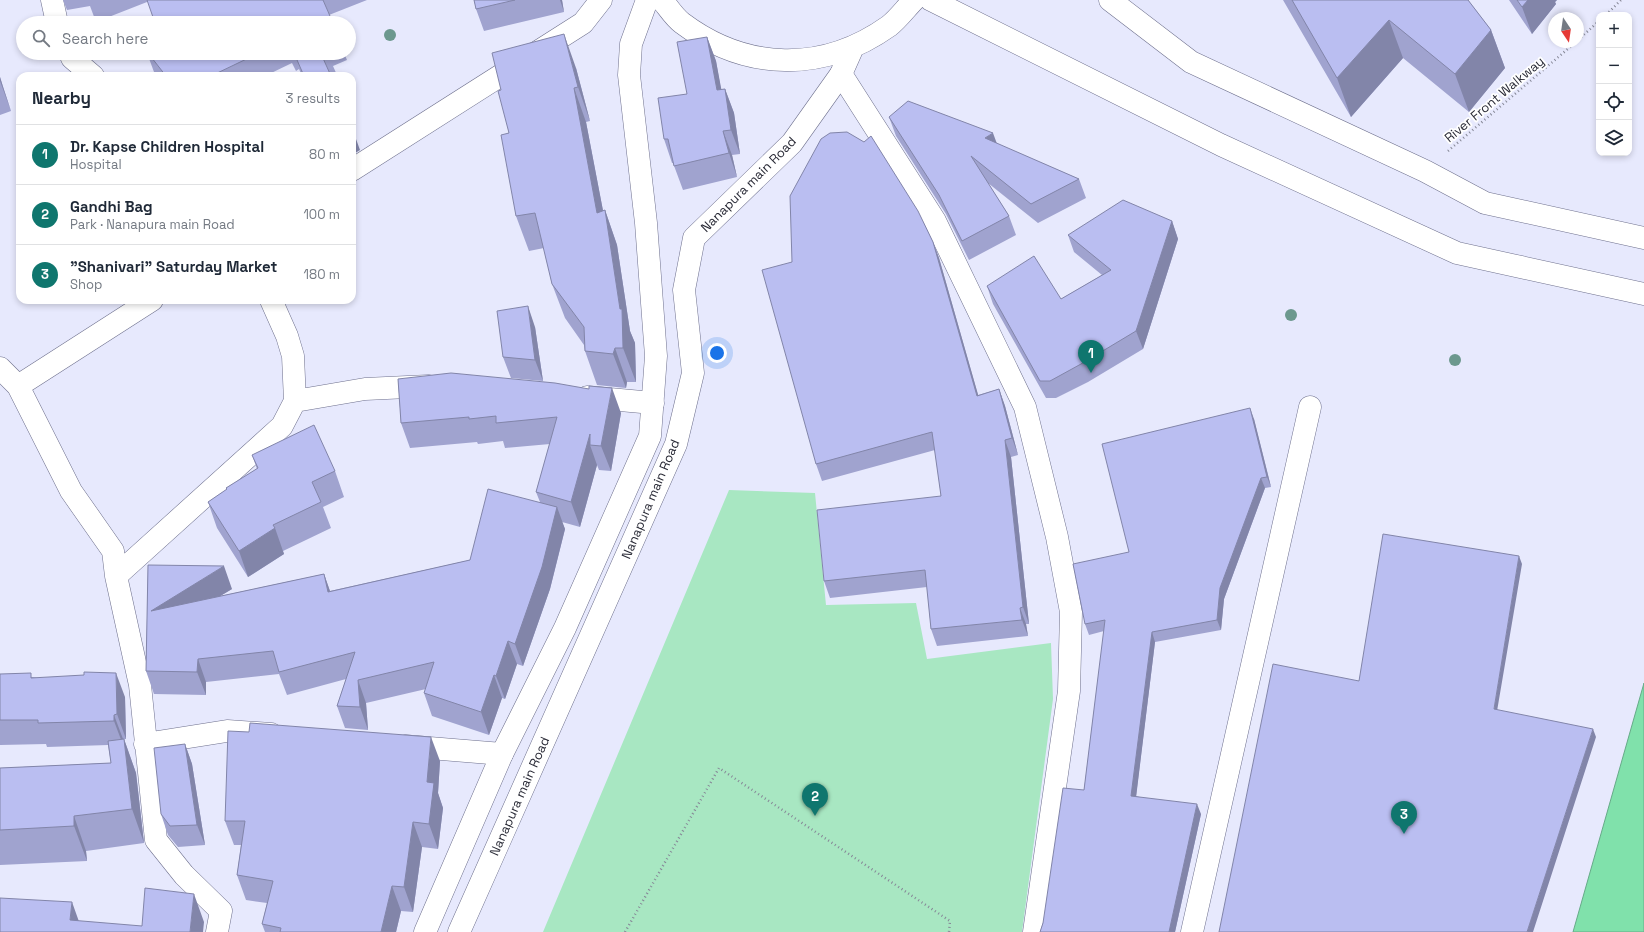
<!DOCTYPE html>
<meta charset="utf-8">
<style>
:root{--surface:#fff;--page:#f2f2f3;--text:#1f2937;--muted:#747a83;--line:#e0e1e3;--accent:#0f766e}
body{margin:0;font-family:"Space Grotesk",sans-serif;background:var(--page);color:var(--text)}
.controls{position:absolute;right:12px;top:12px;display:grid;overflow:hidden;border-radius:8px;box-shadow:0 2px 6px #0003}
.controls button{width:36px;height:36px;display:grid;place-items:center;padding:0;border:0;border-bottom:1px solid var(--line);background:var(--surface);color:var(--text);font:20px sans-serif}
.compass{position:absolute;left:1548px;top:12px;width:36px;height:36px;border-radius:50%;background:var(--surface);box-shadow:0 2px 6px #0003;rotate:167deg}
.you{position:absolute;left:717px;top:353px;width:14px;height:14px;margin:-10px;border:3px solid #fff;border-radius:50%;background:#1a73e8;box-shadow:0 0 0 6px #1a73e833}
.badge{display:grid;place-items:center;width:26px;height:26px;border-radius:50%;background:var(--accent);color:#fff;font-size:13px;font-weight:700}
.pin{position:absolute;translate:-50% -33px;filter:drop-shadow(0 1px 2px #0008)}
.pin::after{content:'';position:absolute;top:21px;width:14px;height:12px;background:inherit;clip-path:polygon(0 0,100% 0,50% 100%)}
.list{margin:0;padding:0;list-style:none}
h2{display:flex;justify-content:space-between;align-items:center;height:52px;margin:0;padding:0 16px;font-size:17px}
h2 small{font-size:13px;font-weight:400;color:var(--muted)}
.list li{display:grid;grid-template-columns:26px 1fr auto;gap:12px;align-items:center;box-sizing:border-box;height:60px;padding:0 16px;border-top:1px solid var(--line)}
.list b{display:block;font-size:15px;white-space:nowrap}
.list p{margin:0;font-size:13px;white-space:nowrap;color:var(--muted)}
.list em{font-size:13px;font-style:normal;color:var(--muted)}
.icon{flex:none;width:22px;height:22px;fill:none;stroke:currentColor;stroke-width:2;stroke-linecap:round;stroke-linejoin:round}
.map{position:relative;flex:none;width:1644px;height:932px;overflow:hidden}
.search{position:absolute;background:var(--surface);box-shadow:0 2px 6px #0003;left:16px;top:16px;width:340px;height:44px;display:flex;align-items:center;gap:10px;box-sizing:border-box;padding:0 14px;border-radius:22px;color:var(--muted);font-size:15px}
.panel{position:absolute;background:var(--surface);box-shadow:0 2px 6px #0003;left:16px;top:72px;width:340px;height:232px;border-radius:12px}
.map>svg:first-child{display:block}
.green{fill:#a8e7c2}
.water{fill:#80e1ab;stroke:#6a8}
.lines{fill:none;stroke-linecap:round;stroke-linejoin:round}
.street-casing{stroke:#6e708d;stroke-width:23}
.secondary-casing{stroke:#6e708d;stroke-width:23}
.path{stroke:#868897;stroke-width:2.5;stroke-dasharray:1 3;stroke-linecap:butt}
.street{stroke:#fff;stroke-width:22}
.secondary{stroke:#fff;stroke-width:22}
.tree{fill:#6c988e}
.wall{fill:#a0a3cf}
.shaded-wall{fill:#8285a9}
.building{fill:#babef1;stroke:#8285a9}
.labels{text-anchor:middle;stroke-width:3.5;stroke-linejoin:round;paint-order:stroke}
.street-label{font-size:13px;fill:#292a36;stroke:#fff}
</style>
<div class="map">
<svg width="1644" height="932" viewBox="0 0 1644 932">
<rect width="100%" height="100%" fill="#e7e9fd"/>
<path class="green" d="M729,490L815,493L826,605L916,603L927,659L1051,643L1053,699L1022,932H543Z"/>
<path class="water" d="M1644,683V932H1573Z"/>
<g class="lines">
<defs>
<path id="street" d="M52,0L57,23
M70,53L72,58L93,76
M841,74L935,221L1025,407L1057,537L1071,612L1069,691L1034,932
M352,170L583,23L601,0
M0,368L18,386L71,491L113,551L116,576L140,685L156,840L184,875L221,911L217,932
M18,386L152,300
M587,397L653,403
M295,401L365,389L429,386
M116,576L282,426L295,401L293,356L287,336L271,300
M145,744L227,731L271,734
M405,746L502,754
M1192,932L1310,407"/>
<path id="secondary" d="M662,0C668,7 674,17 682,23C746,71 823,73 889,26C898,19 906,8 914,0
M931,0L1221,145L1457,253L1644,294
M1110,0L1191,62L1425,171L1485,203L1644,238
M425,932L502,754L565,628L650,436L656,356L646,223L629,75L631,44L647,0
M459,932L676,444L693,373L684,290L694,238L792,143L841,74L853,47"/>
</defs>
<use href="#street" class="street-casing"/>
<use href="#secondary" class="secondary-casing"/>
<path class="path" d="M1606,15L1621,0
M1578,40L1599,21
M1448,151L1576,42
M625,932L719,768L950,921L949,932"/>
<use href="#street" class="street"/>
<use href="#secondary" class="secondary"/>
</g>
<g class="tree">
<circle cx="390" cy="35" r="6"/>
<circle cx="1291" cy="315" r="6"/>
<circle cx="1455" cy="360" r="6"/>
</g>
<path class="wall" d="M63,0H367L329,15L147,2L96,22L90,6L67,10Z
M474,0H562L564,12L484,31L476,9Z
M1283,0H1468L1491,30L1505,68L1469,112L1403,58L1351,117Z
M1509,0H1557L1555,2L1556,4L1532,34Z
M707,37L716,61L721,90L725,89L734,113L740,154L732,155L737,177L683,190L673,163H672L664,139L687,94Z
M147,53H344L347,60L333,66L337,75L335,76H302L299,69L296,71L292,63L265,76H157L154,72Z
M576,68L590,121L586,122L603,211L605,210L617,245L630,331L635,343L636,382H627L626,388L597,385L585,351L584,345L565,318L552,284L544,248L529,251L516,216L509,133L501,90Z
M0,77L11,111L0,115Z
M889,117L997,144L1079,179L1086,198L1038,223L988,183L1009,216L1016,235L969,260L946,214L896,136Z
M1172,221L1178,239L1143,349L1088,382L1056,398H1046L993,304L987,286L1061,299L1102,275L1074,252L1068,235Z
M933,242L939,258L978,395L999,389L1005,406L1018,455L1011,457L1029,624H1026L1028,636L937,646L931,629L927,587L830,598L824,581L941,496L935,450L822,481L816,464L792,262Z
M535,327L543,381L511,378L503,357Z
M398,379L621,413L611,471L599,470L597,465L580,527L562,522L565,529L550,589L523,666L517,664L505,699L502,698L489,735L432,716L424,693L426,689L366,703L368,730L345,728L337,706L346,679L287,695L279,674L206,682V695L154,694L146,671L148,565L232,589L220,596L324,574L330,591L470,560L540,502L536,492L550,444L505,448L503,441L478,444L477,442L410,448L401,423Z
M1254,419L1271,487L1265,488L1224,599L1221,630L1155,642L1136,796L1201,814L1175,932H1040L1084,790L1104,631L1089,635L1085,624L1129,552Z
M252,455L335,471L344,497L323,507L331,528L283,551L284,554L248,577L217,528L208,502L226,490V488L257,469Z
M0,674L33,677L125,697L126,739H124L136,773L144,843L86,851L87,861L0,865V768L111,763L108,745L47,747L46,744L0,745Z
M185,744L192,764L205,845L178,847L168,835L161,814Z
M440,761L438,793L443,808L438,849L422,847L413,912L401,911L396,932H265L262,924L267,903L246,900L237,875L241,845H234L225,821Z"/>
<path class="shaded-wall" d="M560,0H562L564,12Z
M1528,0H1557L1555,2L1556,4L1532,34L1522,7Z
M1389,20L1403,58L1351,117L1337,78Z
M1491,30L1505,68L1469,112L1455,74Z
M564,34L576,68L590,121L578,87Z
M707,37L716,61L726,114L717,90Z
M0,77L3,87L11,111L0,81Z
M574,88L586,122L610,247L597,213Z
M725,89L734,113L740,154L731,130Z
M352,128L360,150L352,155Z
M723,131L732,155L737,177L729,153Z
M993,133L1000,152L985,138Z
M605,210L617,245L630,331L635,343L636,382L623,348L620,309Z
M1172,221L1178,239L1143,349L1136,331Z
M933,242L939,258L983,412L977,396Z
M528,306L535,327L543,381L535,360Z
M615,348L627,382L626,388L613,354Z
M612,388L621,413L611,471L601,446Z
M999,389L1005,406L1018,455L1012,438Z
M1250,408L1254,419L1271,487L1267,477Z
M590,434V445L597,465L580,527L571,502Z
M1005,440L1011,457L1029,624L1023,607Z
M1261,478L1265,488L1224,599L1221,630L1217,620L1220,588Z
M557,507L565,529L550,589L523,666L515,644Z
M275,528L284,554L248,577L239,551Z
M1519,556L1522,564L1496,717L1494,709Z
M224,566L232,589L159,633L151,611Z
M324,574L332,597L328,592Z
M1020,608L1026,624L1028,636L1022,620Z
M1152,632L1155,642L1135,806L1131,796Z
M508,641L517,664L505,699L496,676Z
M198,659L206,682V695L197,672Z
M116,673L125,697L126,739L117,714Z
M494,675L502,698L489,735L481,712Z
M358,680L366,703L368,730L360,707Z
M114,715L123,739V745L114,721Z
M1593,729L1596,737L1533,932H1527Z
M431,737L440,761L438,793L443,808L438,849L429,824L427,782Z
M124,739L136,773L144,843L132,809Z
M185,744L192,764L205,845L197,825Z
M1197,804L1201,814L1175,932H1169Z
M74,816L86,851L87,861L74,826Z
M413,822L422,847L413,912L404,887Z
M392,886L401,911L396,932H381Z
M194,894L204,922L203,932H190Z
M72,902L82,930L70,920Z"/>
<path class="building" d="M147,0H323L333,23H155Z
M474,0H515L476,9Z
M1292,0H1468L1491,30L1455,74L1389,20L1337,78Z
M1517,0H1528L1522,7Z
M564,34L578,87L574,88L597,213L605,210L620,309H622L623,348H615L613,354L585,351L584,327L552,284L535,213L516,216L501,135L509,133L498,91L501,90L492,53Z
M707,37L717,90L725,89L731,130L723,131L729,153L674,166L668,139H664L658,98L687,94L677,42Z
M148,53H259L211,76H166Z
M294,53H328L322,56L331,76H304Z
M908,101L993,133L985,138L1079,179L1031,204L971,156L1009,216L962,241L939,195L889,117Z
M847,132L864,142L871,136L918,211L933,242L977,396L999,389L1012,438L1005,440L1023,607L1020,608L1022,620L931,629L925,570L824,581L817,510L941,496L932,432L816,464L762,270L792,262L790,196L821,139L830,133Z
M1123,200L1172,221L1136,331L1081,364L1050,381H1040L987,286L1034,256L1061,299L1111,270L1068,235Z
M528,306L535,360L503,357L497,311Z
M451,373L555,383L589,389V386L612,388L601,446L590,445V434L571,502L536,492L557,417L496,423V416L469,419V417L401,423L398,379Z
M1250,408L1267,477L1261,478L1220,588L1217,620L1152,632L1131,796L1197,804L1169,932H1040L1043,923L1063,788L1084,790L1105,620L1085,624L1073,564L1129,552L1102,444Z
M314,425L335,471L312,482L321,502L273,525L275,528L239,551L208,502L227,489L226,488L258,468L252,455Z
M488,489L557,507L542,567L515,644L508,641L496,676L494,675L481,712L424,693L434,662L358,680L360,707L337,706L355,652L279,672L273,651L198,659L197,672L146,671L148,565L224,566L151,611L324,574L328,592L470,560Z
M1383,534L1519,556L1494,709L1593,729L1527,932H1219L1273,664L1359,681Z
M84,672L116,673L117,714L114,715V721L38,723V720H0V674L31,673V678L84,675Z
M250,723L431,737L427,782L434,783L429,824L413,822L404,887L392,886L381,932H280L281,928L262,924L273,881L237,875L245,821H225L228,731L249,732Z
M124,739L132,809L74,816V826L0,830V768L111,763L108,741Z
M185,744L197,825L170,826L161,814L154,748Z
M145,888L194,894L190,932H0V898L72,902L70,920L142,926Z"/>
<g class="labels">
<g class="street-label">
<text transform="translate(1494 99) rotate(-40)" y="5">River Front Walkway</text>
<text transform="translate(748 184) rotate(-45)" y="5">Nanapura main Road</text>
<text transform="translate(650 499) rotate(-67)" y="5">Nanapura main Road</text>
<text transform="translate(519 796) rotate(-66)" y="5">Nanapura main Road</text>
</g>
</g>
</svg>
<div class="controls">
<button>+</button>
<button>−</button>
<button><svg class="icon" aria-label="locate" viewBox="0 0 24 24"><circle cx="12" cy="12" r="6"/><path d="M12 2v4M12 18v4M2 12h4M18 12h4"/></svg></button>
<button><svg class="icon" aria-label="layers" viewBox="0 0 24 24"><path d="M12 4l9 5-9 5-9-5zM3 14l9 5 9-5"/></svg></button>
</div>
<svg class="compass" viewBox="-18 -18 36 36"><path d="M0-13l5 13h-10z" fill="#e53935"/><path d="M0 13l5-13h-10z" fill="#747a83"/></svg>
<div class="you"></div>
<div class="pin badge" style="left:1091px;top:373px">1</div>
<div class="pin badge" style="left:815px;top:816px">2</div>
<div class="pin badge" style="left:1404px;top:834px">3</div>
<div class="search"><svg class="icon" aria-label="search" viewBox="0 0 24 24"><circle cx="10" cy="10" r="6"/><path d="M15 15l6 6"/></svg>Search here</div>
<section class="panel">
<h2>Nearby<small>3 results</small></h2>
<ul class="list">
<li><span class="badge">1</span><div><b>Dr. Kapse Children Hospital</b><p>Hospital</p></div><em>80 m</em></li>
<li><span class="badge">2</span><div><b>Gandhi Bag</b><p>Park · Nanapura main Road</p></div><em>100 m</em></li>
<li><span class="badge">3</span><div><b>&quot;Shanivari&quot; Saturday Market</b><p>Shop</p></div><em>180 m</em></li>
</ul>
</section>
</div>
